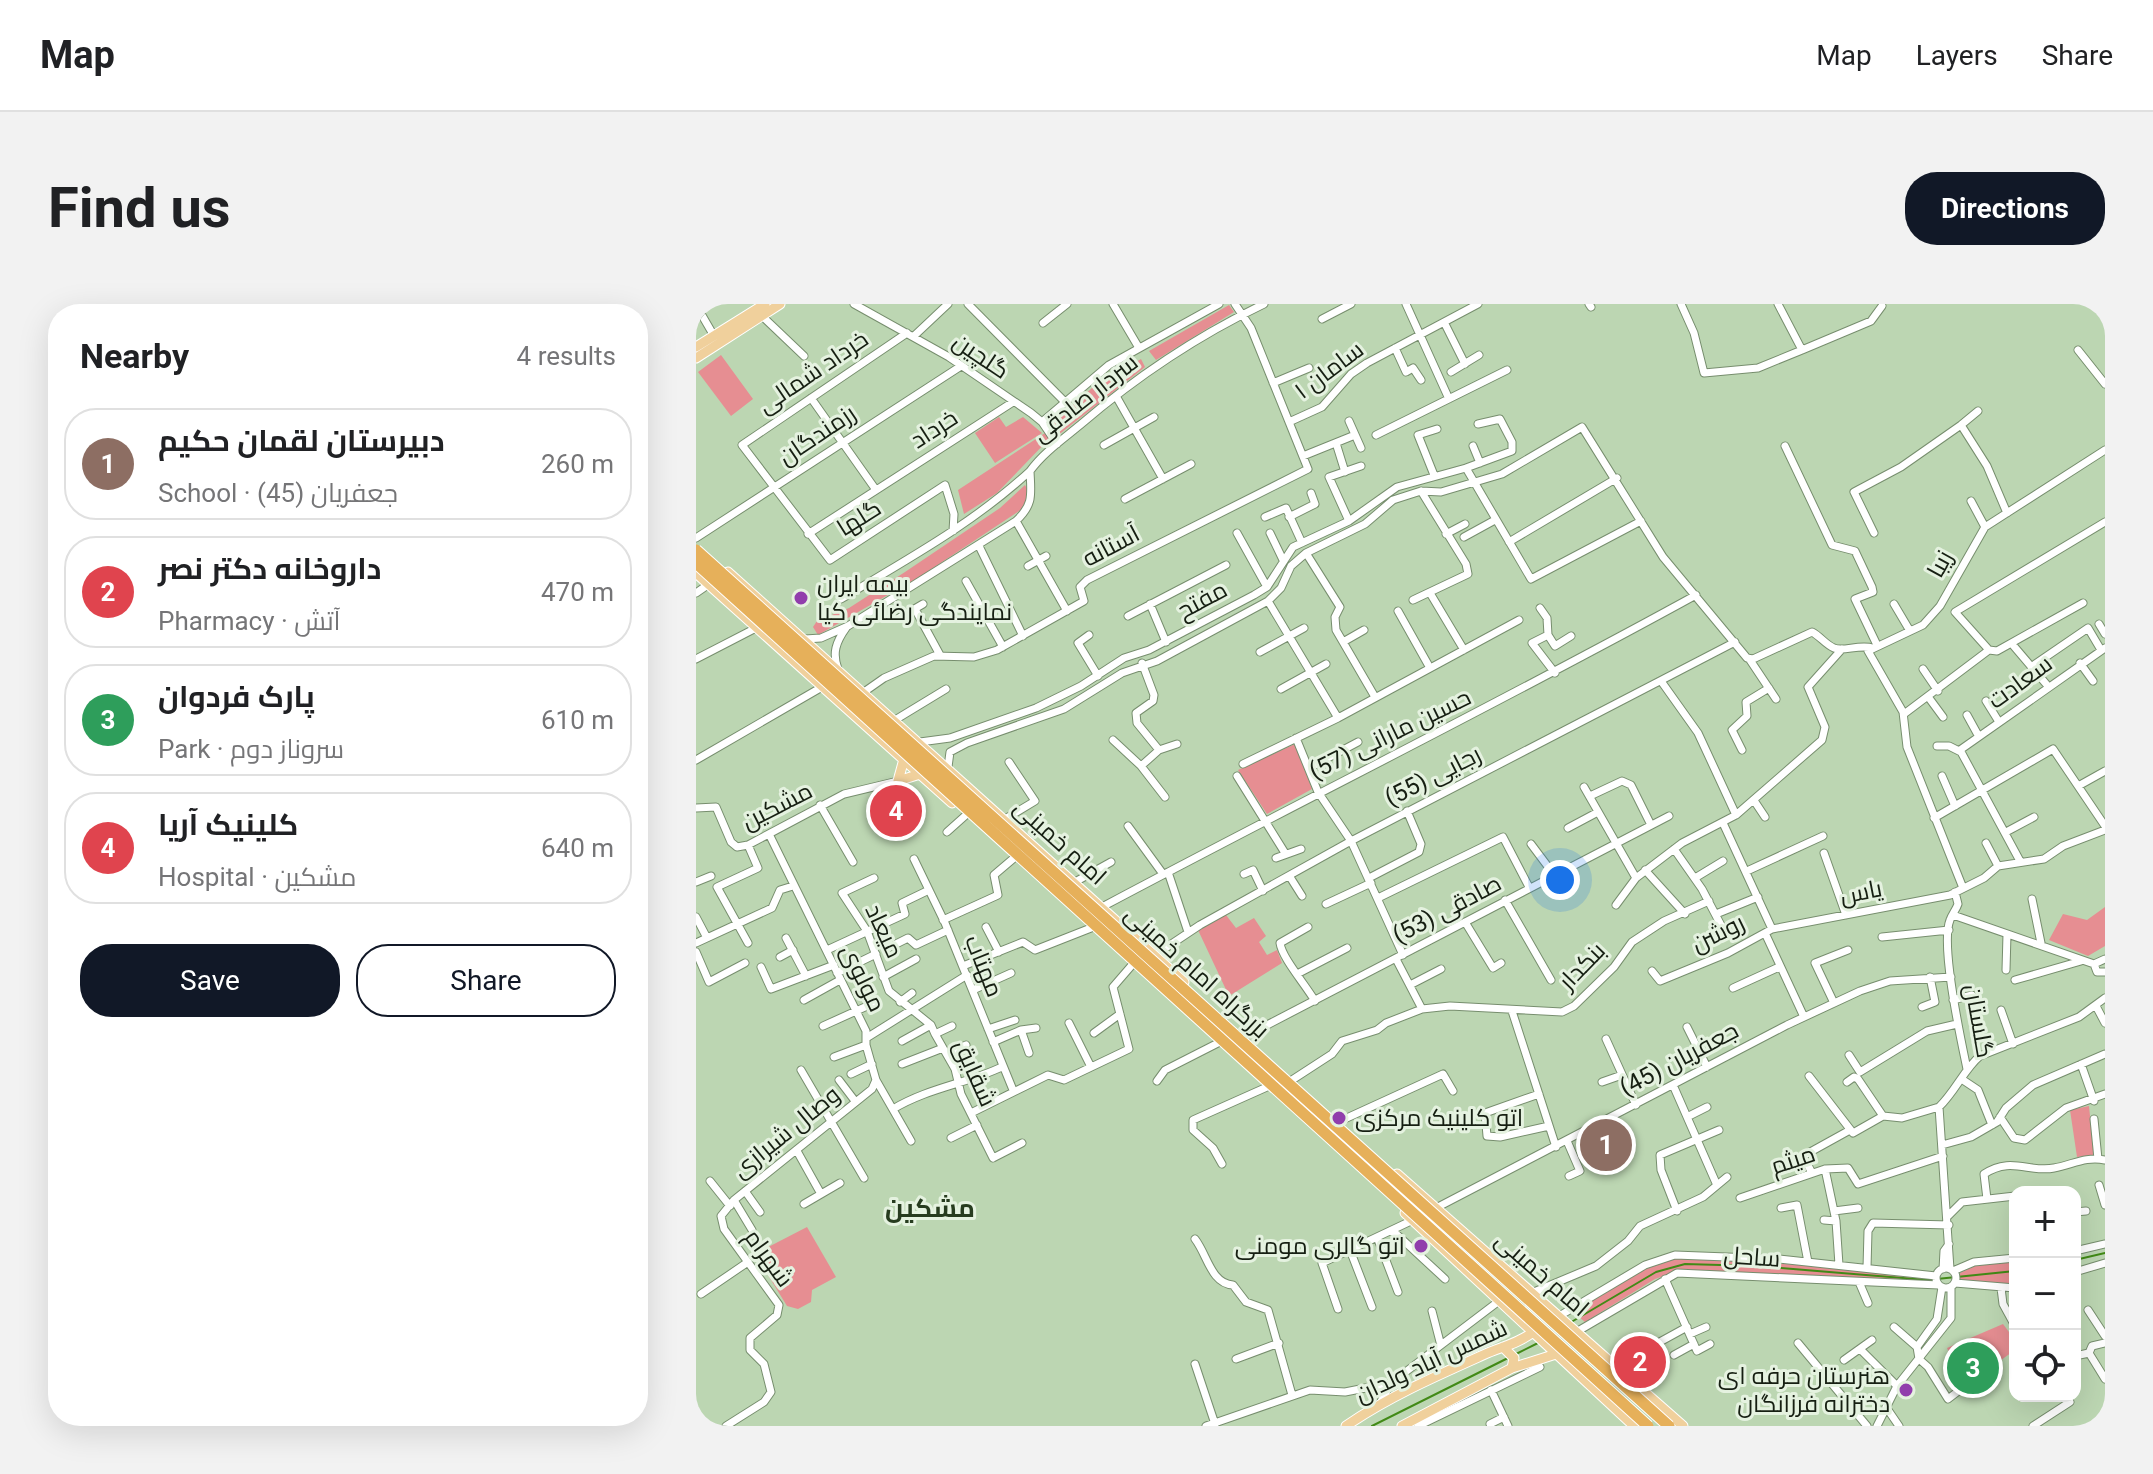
<!DOCTYPE html>
<meta charset="utf-8">
<style>
:root{--surface:#fff;--page:#f2f2f2;--text:#202124;--muted:#757577;--line:#e0e0e0;--accent:#111827}
body{margin:0;font-family:Roboto,Cairo,sans-serif;background:var(--page);color:var(--text)}
.controls{position:absolute;right:24px;bottom:24px;display:grid;overflow:hidden;border-radius:16px;box-shadow:0 8px 32px #0002}
.controls button{width:72px;height:72px;display:grid;place-items:center;padding:0;border:0;border-bottom:2px solid var(--line);background:var(--surface);color:var(--text);font:40px sans-serif}
.you{position:absolute;left:864px;top:576px;width:28px;height:28px;margin:-20px;border:6px solid #fff;border-radius:50%;background:#1a73e8;box-shadow:0 0 0 12px #1a73e833}
.badge{display:grid;place-items:center;width:52px;height:52px;border-radius:50%;background:var(--accent);color:#fff;font-size:26px;font-weight:700}
.pin{position:absolute;translate:-50% -50%;border:4px solid #fff;box-shadow:0 2px 8px #0006}
.list{margin:0;padding:0;list-style:none}
h2{display:flex;justify-content:space-between;align-items:center;height:104px;margin:0;padding:0 32px;font-size:34px}
h2 small{font-size:26px;font-weight:400;color:var(--muted)}
.list li{display:grid;grid-template-columns:52px 1fr auto;gap:24px;align-items:center;box-sizing:border-box;height:112px;margin:0 16px 16px;padding:0 16px;border:2px solid var(--line);border-radius:32px}
.list b{display:block;font-size:30px;white-space:nowrap}
.list p{margin:0;font-size:26px;white-space:nowrap;color:var(--muted)}
.list em{font-size:26px;font-style:normal;color:var(--muted)}
.actions{display:flex;gap:16px;padding:24px 32px}
.actions a{flex:1;padding:18px 0;border:2px solid var(--accent);border-radius:32px;text-align:center;font-size:28px;color:var(--accent)}
.actions .main{background:var(--accent);color:#fff}
.icon{flex:none;width:44px;height:44px;fill:none;stroke:currentColor;stroke-width:2;stroke-linecap:round;stroke-linejoin:round}
.map{position:relative;flex:none;width:1409px;height:1122px;overflow:hidden;border-radius:32px}
header{display:flex;align-items:center;gap:48px;box-sizing:border-box;height:112px;padding:0 40px;background:var(--surface);border-bottom:2px solid var(--line)}
header strong{font-size:38px}
nav{display:flex;gap:44px;margin-inline-start:auto;font-size:28px}
.intro{display:flex;align-items:center;justify-content:space-between;box-sizing:border-box;height:192px;padding:0 48px}
h1{margin:0;font-size:56px}
.button{padding:20px 36px;border-radius:32px;background:var(--accent);color:#fff;font-size:28px;font-weight:700}
main{display:flex;gap:48px;padding:0 48px}
aside{flex:1;background:var(--surface);border-radius:32px;box-shadow:0 8px 32px #0002}
.map>svg:first-child{display:block}
.green{fill:#e68e92}
.lines{fill:none;stroke-linecap:round;stroke-linejoin:round}
.stream{stroke:#418a16;stroke-width:2}
.minor-casing{stroke:#778e6e;stroke-width:9}
.major-casing{stroke:#fff;stroke-width:11}
.minor{stroke:#fff;stroke-width:7}
.major{stroke:#f0d09c;stroke-width:9}
.highway-bridge-casing{stroke:#fff;stroke-width:13;stroke-linecap:butt}
.highway-bridge{stroke:#e6b05a;stroke-width:11}
.poi-dot{fill:#913eac;stroke:#e5f2e0;stroke-width:3}
.labels{text-anchor:middle;stroke-width:6;stroke-linejoin:round;paint-order:stroke}
.street-label{font-size:24px;fill:#161f12;stroke:#e5f2e0}
.poi-label{font-size:24px;fill:#161f12;stroke:#e5f2e0;text-anchor:start}
.neighbourhood-label{font-size:26px;font-weight:bold;fill:#273c1f;stroke:#e5f2e0}
</style>
<header>
<strong>Map</strong>
<nav><a>Map</a><a>Layers</a><a>Share</a></nav>
</header>
<div class="intro"><h1>Find us</h1><a class="button">Directions</a></div>
<main>
<aside>
<h2>Nearby<small>4 results</small></h2>
<ul class="list">
<li><span class="badge" style="background:#8d6e63">1</span><div><b>دبیرستان لقمان حکیم</b><p>School · جعفریان (45)</p></div><em>260 m</em></li>
<li><span class="badge" style="background:#e0444e">2</span><div><b>داروخانه دکتر نصر</b><p>Pharmacy · آتش</p></div><em>470 m</em></li>
<li><span class="badge" style="background:#2e9e5b">3</span><div><b>پارک فردوان</b><p>Park · سروناز دوم</p></div><em>610 m</em></li>
<li><span class="badge" style="background:#e0444e">4</span><div><b>کلینیک آریا</b><p>Hospital · مشکین</p></div><em>640 m</em></li>
</ul>
<div class="actions"><a class="main">Save</a><a>Share</a></div>
</aside>
<div class="map">
<svg width="1409" height="1122" viewBox="0 0 1409 1122">
<rect width="100%" height="100%" fill="#bcd6b2"/>
<path class="green" d="M533,1L538,8L460,56L453,47Z
M25,51L57,95L35,112L2,68Z
M445,55L449,63L361,132L353,122L396,84Z
M303,113L310,123L327,113L346,129L299,159L279,129Z
M349,129L353,135L301,189L268,210L262,186Z
M329,181L332,187L329,203L225,272L122,331L117,323L121,317L153,304L209,268L304,204Z
M599,440L616,485L571,510L542,466Z
M1409,603V642L1392,652L1353,636L1367,610L1391,616Z
M530,611L540,624L558,614L570,632L563,638L571,651L581,646L586,659L533,692L502,626Z
M1393,802L1398,851L1381,853L1374,806Z
M111,923L140,973L116,986L115,998L102,1005L91,1002L59,950Z
M979,954L1106,961L1235,975L1237,979L985,966L959,975L889,1018L877,1008L950,965Z
M1319,958V980L1263,976L1264,969L1281,961Z
M1307,1020L1319,1036V1046L1269,1082L1251,1044Z"/>
<g class="lines">
<path class="stream" d="M1379,956L1409,949
M877,1017L960,968L989,960L1060,962L1231,976L1319,967
M820,1050L842,1039
M676,1122L814,1053"/>
<defs>
<path id="minor" d="M158,0L253,53L335,109L346,118L361,140
M272,0L369,98
M417,0L443,44
M710,0L753,95
M893,0L895,3
M985,0L998,29L1008,69L1062,64L1106,46
M1082,0L1106,46L1175,17L1186,2
M0,1L18,32
M66,12L108,52
M626,15L655,0
M347,19L371,0
M749,20L769,60
M211,29L46,141L134,256L249,181L258,210L257,227
M218,32L252,0
M699,44L710,68L717,64L725,76
M1382,46L1409,80
M755,68L783,51
M577,79L613,64
M420,92L467,175
M115,94L180,186
M1282,107L1265,121L1291,162L1311,209
M653,117L665,144
M346,118L413,61L523,0
M593,118L626,103L655,70L671,59L782,0
M680,131L811,66
M640,139L649,168
M408,141L458,113
M777,142L784,159
M1089,142L1136,241L1159,247L1176,283L1177,288L1159,295L1181,341
M607,152L659,131
M770,164L816,147V138L804,115L782,120
M738,171L722,131L741,125
M429,195L495,160
M1275,197L1289,223
M569,213L590,204L606,239
M593,213L619,200L615,189
M320,217L371,307
M653,217L633,173L665,162
M541,229L571,283
M574,229L587,256
M1178,229L1158,188L1205,163L1265,121
M112,230L317,98
M750,230L769,220
M768,233L799,216
M0,234L265,62
M813,238L921,174
M283,242L327,332
M610,249L644,303L639,313L640,326L679,393
M332,262L350,252
M270,277L307,343
M0,289L13,280
M734,289L768,346
M145,295C210,256 278,219 334,167
M717,296L772,270L770,260L725,187
M572,297L642,414
M1387,299L1301,347L1293,346L1259,308L1409,218
M454,300L470,338
M1198,300L1214,327
M844,304L851,314L852,331L836,339L859,369
M219,305L244,351
M702,307L734,364
M432,312L530,261
M203,314L227,300
M1403,320L1409,330
M393,331L382,339L402,372
M852,331L859,342L875,332
M109,335L125,334L152,322L320,217C338,200 335,191 334,167C347,149 367,135 384,121C440,73 501,32 568,0
M647,338L668,326
M1316,340L1351,381
M564,348L608,324
M0,355L60,324
M1054,356L1080,395
M446,359L458,391L457,397L440,409L441,419L463,446
M1384,359L1397,377
M1335,363L1392,324L1405,346
M142,365C136,349 140,338 150,324
M1227,365L1242,387
M965,377L1002,429L1040,511
M585,385L630,360
M168,388L188,374L238,352L278,353L301,346L388,297L384,283L391,276L612,165L555,24L539,0
M1233,394L1247,413
M1290,397L1303,418
M1208,410L1293,346
M1271,411L1282,431
M199,416L250,385
M600,434L622,488L655,537L707,651
M417,436L445,462L463,446L481,440
M224,438L254,434L340,404L385,382L428,354L453,346L558,291L571,283L597,243L653,217L701,183L770,164L835,275L945,217
M1241,442H1253L1263,447
M1046,446L1036,426L1051,412L1050,398L1073,384
M0,456L126,383
M547,460L642,414L823,316
M445,462L469,493
M252,463L254,448L271,439L368,405L426,369L461,357L572,297L585,284L595,262L610,249L669,220L697,196L725,187L745,188L806,170L886,123L967,253L1051,354L1057,355L1116,328C1124,332 1130,341 1138,344C1147,348 1163,340 1177,344
M613,464L662,438
M541,472L589,549
M1246,472L1259,502
M1384,481L1409,467
M888,483L940,574
M894,492L926,477L935,481L955,521
M1059,498L1069,513
M124,501L157,558
M0,504L20,503L35,538L41,543L52,541L148,490L202,477
M1238,514L1357,445L1409,522
M309,515L339,497L313,458
M1027,519L1076,625
M432,522L467,570
M872,524L902,508
M251,528L270,511
M1310,528L1338,513
M73,530L170,727V741L180,776L215,837
M1290,539L1302,562
M835,540L859,572
M52,541L62,564L21,583L52,639
M978,545L1006,585L1027,625
M1128,549L1150,611
M580,554L605,545
M218,555L249,619L317,786
M1324,557L1264,446L1409,344
M949,566L989,610
M1051,567L1127,532
M472,568L492,628
M548,570L557,566L567,587
M594,573L606,592
M178,574L146,589L171,627L193,687L235,721L239,730L259,765L265,790L297,854L326,839
M673,574L723,548L725,540L711,507
M999,574L1027,557
M0,578L15,572
M379,578L415,558
M1267,584L1211,443L1207,408L1172,347L1227,321L1244,302L1289,223L1409,146
M1259,588L1262,600C1260,606 1256,610 1254,616C1244,641 1265,736 1271,765
M682,594L807,533L833,583
M1336,595L1345,639
M809,596L855,676
M630,600L675,579
M920,601L940,574L986,539L1040,511L1126,436L1129,423L1112,383L1146,345
M406,603C603,498 804,399 1000,291
M1020,610L1062,593
M1257,611L1398,660
M0,613L10,632
M247,616L302,591L298,571L318,554
M769,618L797,664L805,659
M290,623L303,648
M612,623L584,639C586,654 609,680 619,697
M1069,629L1108,713
M1186,633L1253,626
M90,634L110,672
M0,639L76,604L84,586L97,582
M194,643L212,634L220,641L252,626
M131,646L209,610L206,599L233,586
M0,648L13,678L49,659
M459,651L504,621L655,537L1039,338
M84,653L97,646
M700,655L726,705
M1409,655L1398,660L1401,668H1409
M267,662L327,638L339,646L395,624
M65,663L75,685L138,661
M1310,666L1311,630
M956,667L964,677L1032,649L1076,625L1254,591L1288,574L1302,562L1348,555L1367,542L1409,526
M141,669L180,650
M603,669L651,644
M187,673L220,655
M1319,676L1385,657
M714,681L745,665
M1037,684L1083,663
M277,686L315,669
M108,696L144,676
M1257,696L1276,691
M204,698L216,689
M1138,699L1119,659L1152,646
M1400,702L1409,719
M1226,703L1239,698L1234,673
M1305,706L1317,740
M816,707L860,843
M373,719L395,763
M127,722L180,698
M991,723L1011,763
M292,725L319,716
M325,726L333,749
M398,729L424,710
M239,730L256,722
M172,733L271,671
M548,733L973,512
M910,735L940,801
M206,737L235,721
M297,738L325,726L340,724
M251,750L270,741
M1153,751L1164,768L1231,727L1261,720
M138,753L170,741
M206,760L247,744
M1385,760L1398,797
M105,766L168,874
M155,770L176,760
M1113,772L1157,829L1187,812L1206,814L1243,803
M143,776L159,797
M596,776L636,750L646,737L681,726L690,719L726,705L754,702L866,708L878,702L918,663L936,638L968,617L1013,597
M1267,776L1282,786L1296,821
M461,777L469,766L522,739
M906,778L926,771
M1151,778L1158,773L1162,775L1187,812
M977,781L1020,879
M843,790L789,809L791,832L804,833L853,822
M197,805C232,784 269,780 306,763
M275,809L352,771L368,776L433,745L417,683L436,661
M991,813L1011,803
M1304,813L1318,834L1329,836L1370,804L1409,790
M1398,815L1402,855
M642,818L747,770L757,787
M255,834L281,821
M871,837L884,867L873,872
M1246,841L1275,833L1301,818L1310,804L1337,781L1409,750
M101,847L125,890
M526,860L517,844L497,826V816L571,783
M1129,865L1140,917L1143,961
M1116,869L1107,852L1154,826
M14,877L34,902
M1403,881L1409,901
M49,887L64,908
M1365,887V888
M1044,894L1129,865L1152,864L1162,880L1247,852
M1291,895L1288,870C1315,852 1333,869 1358,864C1376,861 1389,852 1409,856
M38,896L56,926
M108,900L144,879
M740,904L1091,721L1164,687L1194,677L1255,673
M1085,904L1101,901L1112,958
M981,907L965,866L964,851L1023,826
M1138,907L1162,904
M1379,908L1390,907
M1252,912L1266,898L1319,892
M1128,916L1140,917
M696,926L749,975
M681,933L702,988
M499,935C511,950 515,980 537,981L550,998L572,1006L596,1091
M654,946L676,1003
M1379,947L1409,940
M1171,964L1172,927L1177,919L1253,921
M1240 974a10 10 0 1 1 20 0a10 10 0 1 1-20 0Z
M1247,965L1248,947L1253,940
M1254,965L1243,803C1259,788 1269,764 1284,752L1383,713L1409,694
M1257,967L1278,958L1319,954
M1379,968L1409,959
M969,975L1001,1047L1014,1040
M1163,978L1172,999
M1259,979L1319,984
M1305,984L1307,1000L1319,1022
M838,988L900,962L932,937L944,922L1007,893L1031,873
M5,990L52,958
M642,1005L626,959L717,916
M1392,1006L1409,1032
M736,1007L744,1038
M865,1011L949,961L979,951L1083,955L1240,972
M1198,1023L1221,1043
M882,1027L981,969L1243,981
M994,1030L1010,1023
M1102,1039L1171,1122
M1164,1045L1201,1082
M1393,1049L1409,1075
M1393,1049L1396,1042L1409,1039
M978,1051L998,1040
M1379,1052L1393,1049
M540,1055L583,1039
M1223,1055L1221,1043L1241,1015L1246,983
M1223,1055L1232,1063L1252,1095L1269,1082
M1148,1056L1176,1036
M499,1060L519,1120
M920,1062L991,1023
M795,1086L812,1122
M683,1101L695,1079L803,997
M1190,1103L1203,1122
M794,1120L808,1113
M30,1122L68,1098L75,1088L68,1060L54,1046V1034L81,1011L83,1001L28,925L25,912L38,896L176,785L180,776
M510,1122L614,1086L649,1088L695,1079
M722,1122L844,1063
M1181,1122L1201,1082L1255,1014V983
M1337,1122L1374,1098
M1403,1122L1409,1119"/>
<path id="major" d="M0,43L69,0
M0,54L84,0
M32,268L488,678
M0,269L256,499
M208,455L202,477L224,470
M701,870L987,1122
M709,909L938,1122
M807,1043L818,1054L816,1064
M650,1122C692,1093 740,1072 787,1051C804,1043 822,1040 837,1028
M706,1122L816,1064L860,1050"/>
</defs>
<use href="#minor" class="minor-casing"/>
<use href="#major" class="major-casing"/>
<use href="#minor" class="minor"/>
<use href="#major" class="major"/>
<defs>
<path id="highway-bridge" d="M0,246L973,1122
M0,259L952,1122"/>
</defs>
<use href="#highway-bridge" class="highway-bridge-casing"/>
<use href="#highway-bridge" class="highway-bridge"/>
</g>
<g class="poi-dot">
<circle cx="105" cy="294" r="8"/>
<circle cx="643" cy="814" r="8"/>
<circle cx="725" cy="942" r="8"/>
<circle cx="1210" cy="1086" r="8"/>
</g>
<g class="labels">
<g class="street-label">
<text transform="translate(285 52) rotate(34)" y="8">گلچین</text>
<text transform="translate(633 66) rotate(-37)" y="8">سامان ۱</text>
<text transform="translate(117 68) rotate(-34)" y="8">خرداد شمالی</text>
<text transform="translate(389 94) rotate(-38)" y="8">سردار صادقی</text>
<text transform="translate(238 125) rotate(-33)" y="8">خرداد</text>
<text transform="translate(121 131) rotate(-34)" y="8">رزمندگان</text>
<text transform="translate(163 214) rotate(-32)" y="8">گلها</text>
<text transform="translate(415 242) rotate(-28)" y="8">آستانه</text>
<text transform="translate(1244 260) rotate(-61)" y="8">زیبا</text>
<text transform="translate(506 296) rotate(-28)" y="8">مفتح</text>
<text transform="translate(1324 378) rotate(-36)" y="8">سعادت</text>
<text transform="translate(694 430) rotate(-26)" y="8">حسین مارانی (57)</text>
<text transform="translate(737 472) rotate(-27)" y="8">رجایی (55)</text>
<text transform="translate(81 502) rotate(-27)" y="8">مشکین</text>
<text transform="translate(364 538) rotate(42)" y="8">امام خمینی</text>
<text transform="translate(1165 588) rotate(-11)" y="8">یاس</text>
<text transform="translate(751 605) rotate(-28)" y="8">صادقی (53)</text>
<text transform="translate(188 627) rotate(65)" y="8">میعاد</text>
<text transform="translate(1022 629) rotate(-26)" y="8">روشن</text>
<text transform="translate(288 662) rotate(68)" y="8">مهتاب</text>
<text transform="translate(886 662) rotate(-46)" y="8">بنکدار</text>
<text transform="translate(501 668) rotate(42)" y="8">بزرگراه امام خمینی</text>
<text transform="translate(167 674) rotate(64)" y="8">مولوی</text>
<text transform="translate(1283 717) rotate(80)" y="8">گلستان</text>
<text transform="translate(983 755) rotate(-28)" y="8">جعفریان (45)</text>
<text transform="translate(279 769) rotate(66)" y="8">شقایق</text>
<text transform="translate(90 828) rotate(-39)" y="8">وصال شیرازی</text>
<text transform="translate(1097 856) rotate(-18)" y="8">میثم</text>
<text transform="translate(1056 953) rotate(4)" y="8">ساحل</text>
<text transform="translate(73 954) rotate(54)" y="8">شهرام</text>
<text transform="translate(846 970) rotate(41)" y="8">امام خمینی</text>
<text transform="translate(735 1057) rotate(-25)" y="8">شمس آباد ولدان</text>
</g>
<g class="poi-label">
<text x="121" y="288">بیمه ایران<tspan x="121" dy="28">نمایندگی رضائی کيا</tspan></text>
<text x="659" y="822">اتو کلینیک مرکزی</text>
<text x="709" y="950" text-anchor="end">اتو گالری مومنی</text>
<text x="1194" y="1080" text-anchor="end">هنرستان حرفه ای<tspan x="1194" dy="28">دخترانه فرزانگان</tspan></text>
</g>
<g class="neighbourhood-label">
<text x="234" y="913">مشکین</text>
</g>
</g>
</svg>
<div class="controls">
<button>+</button>
<button>−</button>
<button><svg class="icon" aria-label="locate" viewBox="0 0 24 24"><circle cx="12" cy="12" r="6"/><path d="M12 2v4M12 18v4M2 12h4M18 12h4"/></svg></button>
</div>
<div class="you"></div>
<div class="pin badge" style="left:910px;top:841px;background:#8d6e63">1</div>
<div class="pin badge" style="left:944px;top:1058px;background:#e0444e">2</div>
<div class="pin badge" style="left:1277px;top:1064px;background:#2e9e5b">3</div>
<div class="pin badge" style="left:200px;top:507px;background:#e0444e">4</div>
</div>
</main>
